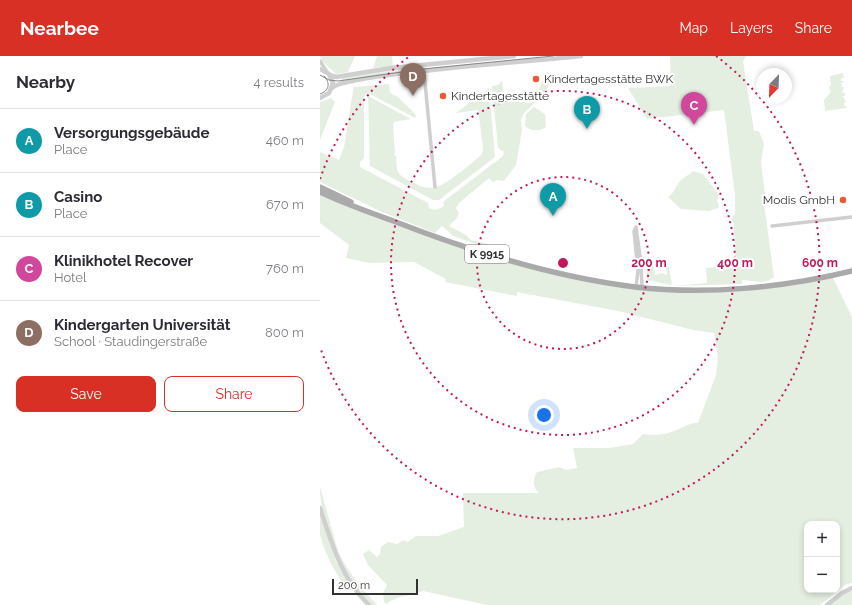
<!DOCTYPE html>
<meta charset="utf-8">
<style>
:root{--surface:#fff;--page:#f7f7f7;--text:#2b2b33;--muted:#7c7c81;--line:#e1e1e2;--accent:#d93025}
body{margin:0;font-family:Raleway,sans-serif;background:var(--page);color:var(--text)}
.controls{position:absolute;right:12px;bottom:12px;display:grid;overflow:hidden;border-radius:8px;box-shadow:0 2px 6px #0003}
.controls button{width:36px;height:36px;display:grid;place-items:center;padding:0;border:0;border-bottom:1px solid var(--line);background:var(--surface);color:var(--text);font:20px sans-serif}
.compass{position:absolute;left:436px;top:12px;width:36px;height:36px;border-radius:50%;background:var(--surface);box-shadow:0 2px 6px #0003;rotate:203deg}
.scale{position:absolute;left:12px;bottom:10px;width:86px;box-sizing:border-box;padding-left:4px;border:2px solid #323232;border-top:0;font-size:11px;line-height:14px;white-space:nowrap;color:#323232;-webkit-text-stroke:3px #fff;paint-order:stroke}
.you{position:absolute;left:224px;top:359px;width:14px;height:14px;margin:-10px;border:3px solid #fff;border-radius:50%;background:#1a73e8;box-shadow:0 0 0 6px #1a73e833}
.badge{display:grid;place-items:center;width:26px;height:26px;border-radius:50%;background:var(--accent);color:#fff;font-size:13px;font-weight:700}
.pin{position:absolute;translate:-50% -33px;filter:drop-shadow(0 1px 2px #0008)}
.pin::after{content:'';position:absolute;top:21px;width:14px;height:12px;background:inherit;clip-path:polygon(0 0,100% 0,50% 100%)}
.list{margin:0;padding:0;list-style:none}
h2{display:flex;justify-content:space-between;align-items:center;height:52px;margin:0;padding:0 16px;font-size:17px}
h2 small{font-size:13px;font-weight:400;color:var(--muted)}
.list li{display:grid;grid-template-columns:26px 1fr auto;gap:12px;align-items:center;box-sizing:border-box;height:64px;padding:0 16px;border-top:1px solid var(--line)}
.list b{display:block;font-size:15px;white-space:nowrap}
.list p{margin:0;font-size:13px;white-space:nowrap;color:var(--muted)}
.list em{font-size:13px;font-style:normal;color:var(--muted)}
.actions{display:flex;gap:8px;padding:12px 16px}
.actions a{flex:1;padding:9px 0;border:1px solid var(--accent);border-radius:8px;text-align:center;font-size:14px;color:var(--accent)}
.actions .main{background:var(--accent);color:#fff}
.map{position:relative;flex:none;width:532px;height:549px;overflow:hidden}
header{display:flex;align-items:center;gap:24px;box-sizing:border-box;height:56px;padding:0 20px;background:var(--accent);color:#fff}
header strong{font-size:19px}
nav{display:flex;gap:22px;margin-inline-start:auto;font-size:14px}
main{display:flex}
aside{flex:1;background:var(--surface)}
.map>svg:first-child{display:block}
.green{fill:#e5efe1;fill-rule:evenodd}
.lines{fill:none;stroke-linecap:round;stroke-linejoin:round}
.minor{stroke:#cfcfcf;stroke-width:3.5}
.tertiary{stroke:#cfcfcf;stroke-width:4.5}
.primary{stroke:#aaa;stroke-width:5.5}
.tram{stroke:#878787;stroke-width:1}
.ring{fill:none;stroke:#c2185b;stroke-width:2;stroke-dasharray:2 4}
.poi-dot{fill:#e85b36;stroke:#fff;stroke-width:1.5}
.labels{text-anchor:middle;stroke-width:4;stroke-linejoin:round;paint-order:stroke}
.shield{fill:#fff;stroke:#707070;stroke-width:1}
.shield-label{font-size:11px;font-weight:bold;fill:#323232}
.poi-label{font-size:12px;fill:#323232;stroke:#fff;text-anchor:start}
.centre{fill:#c2185b;stroke:#fff;stroke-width:2}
.ring-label{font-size:12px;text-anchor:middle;font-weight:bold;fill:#c2185b;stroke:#fff;stroke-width:4;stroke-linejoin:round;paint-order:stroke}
</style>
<header>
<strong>Nearbee</strong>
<nav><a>Map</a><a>Layers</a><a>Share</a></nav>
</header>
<main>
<aside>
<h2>Nearby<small>4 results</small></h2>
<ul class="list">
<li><span class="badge" style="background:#0f9aa8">A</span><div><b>Versorgungsgebäude</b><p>Place</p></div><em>460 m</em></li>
<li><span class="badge" style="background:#0f9aa8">B</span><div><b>Casino</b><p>Place</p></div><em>670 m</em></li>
<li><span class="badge" style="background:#d1479c">C</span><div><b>Klinikhotel Recover</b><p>Hotel</p></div><em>760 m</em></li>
<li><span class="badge" style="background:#8d6e63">D</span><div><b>Kindergarten Universität</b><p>School · Staudingerstraße</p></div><em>800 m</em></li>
</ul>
<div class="actions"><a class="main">Save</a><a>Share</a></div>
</aside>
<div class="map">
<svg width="532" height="549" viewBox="0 0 532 549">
<rect width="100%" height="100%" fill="#fff"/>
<path class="green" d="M0,0H35L28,16L16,18L2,5Z
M57,0H72L73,10L53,12Z
M350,0H426L423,5L434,75H439L444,88L441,106L446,146L444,147L454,221L448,225L441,226L422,224V228L354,230L387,227L386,212L415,209L414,168L411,162L415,158V140L404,54L327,63L308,32L351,30Z
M100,11V14L18,27L22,24V22L17,23L56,15Z
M227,16L229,17V28L225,37L204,57L201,64L202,74L196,109L184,125L177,124L173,126L169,122L139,147L136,152L139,157L137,162L129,170L146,179L151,184L168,188L167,192L133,180L122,170L115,177L62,156L0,126V96L19,104L24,91L34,29L35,31L69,28L70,37L78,41L96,59L95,62L48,37H46L44,40V102L40,106V111L108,147L109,152C115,155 118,154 124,150L123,146L183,100L184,96L178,92L172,30L178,29L182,25L185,45L212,47Z
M523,17L524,22H521V25H523V27H521L522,31H524L522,37H525V40H523L526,46L524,47V50H527L526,52L505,55L504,44L511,36L509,31L511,29L510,20Z
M169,32L175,101L119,144H113L50,110L48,40L91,63L74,66L73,69L75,96L74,99L76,100C77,117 76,118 92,126C101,131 109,134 119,130C128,127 155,105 162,98L163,91L158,54L136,57Z
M11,42L15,46L0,84V46Z
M214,51L225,58L226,71C220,76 210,75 205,70L206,58Z
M373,115L383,118L399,139L397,145L399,149L398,152L389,155L361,153L348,141C355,136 355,131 360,125C364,121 369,119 373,115Z
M0,138L59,163L150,195L276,228L359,236L513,222L532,261V527L525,529L500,549H167L103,535C92,540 77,539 66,548L64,546L63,537L67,529L48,509L43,498L49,494L57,501L60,498L61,491L68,486L77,488L83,484L88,486L96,480H118L144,471L143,437H219C213,432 212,423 217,416L239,411L246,414L257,412L253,392H290L313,388L323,378C333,380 345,379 354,375C362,372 370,366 378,367L396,319L398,302L394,277L373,274L298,255L197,236V240L125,226L126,223L94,206L49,207L26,202L29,189L0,167ZM487,468H517V534H487Z
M347,210L349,211L352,228L350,229L327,224L326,212L334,211L335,219L341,217L347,219L346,211Z
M0,431L18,495C27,515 42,532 57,549H51C24,519 0,473 0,431Z
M0,459L16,505L33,535C20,530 2,492 0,478C0,472 0,465 0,459Z
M532,534V549H510L523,538Z"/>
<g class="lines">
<path class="minor" d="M0,5L7,16
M104,16L115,131
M452,170L532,161
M316,171L321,207L322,231
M316,171L314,175L318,215L316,231"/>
<path class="tertiary" d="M0,13L9,18L13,27L9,37L0,42
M10,19L16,21L71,12L194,0
M12,32C25,18 228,4 261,0
M0,452C12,488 21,522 49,549
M507,549L522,537L532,532"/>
<path class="primary" d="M0,131L31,146
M0,136C25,148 51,157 76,166C153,196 233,221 315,231C386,239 463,232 532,215"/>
<path class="tram" d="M0,19L9,24L18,25L103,13L233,0
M0,38C9,35 11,27 4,20"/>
</g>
<g class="ring">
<circle cx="243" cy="207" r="86"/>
<circle cx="243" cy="207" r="172"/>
<path d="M0 123A257 257 0 0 1 90 0M396 0A257 257 0 1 1 0 291"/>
</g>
<g class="poi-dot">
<circle cx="216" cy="23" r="4"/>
<circle cx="123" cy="40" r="4"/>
<circle cx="523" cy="144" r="4"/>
</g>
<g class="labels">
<rect class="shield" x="145" y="189" width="44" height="18" rx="3"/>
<g class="shield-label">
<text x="167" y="202">K 9915</text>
</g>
<g class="poi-label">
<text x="224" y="27">Kindertagesstätte BWK</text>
<text x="131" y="44">Kindertagesstätte</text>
<text x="515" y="148" text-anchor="end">Modis GmbH</text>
</g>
</g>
<circle cx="243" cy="207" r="6" class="centre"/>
<g class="ring-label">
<text x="329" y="211">200 m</text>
<text x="415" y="211">400 m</text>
<text x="500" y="211">600 m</text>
</g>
</svg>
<div class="controls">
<button>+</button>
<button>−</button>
</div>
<svg class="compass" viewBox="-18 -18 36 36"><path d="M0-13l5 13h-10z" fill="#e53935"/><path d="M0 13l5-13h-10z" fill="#7c7c81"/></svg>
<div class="scale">200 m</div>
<div class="you"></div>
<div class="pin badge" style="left:233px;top:160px;background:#0f9aa8">A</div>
<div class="pin badge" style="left:267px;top:73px;background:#0f9aa8">B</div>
<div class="pin badge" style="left:374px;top:69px;background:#d1479c">C</div>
<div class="pin badge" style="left:93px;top:40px;background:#8d6e63">D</div>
</div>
</main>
